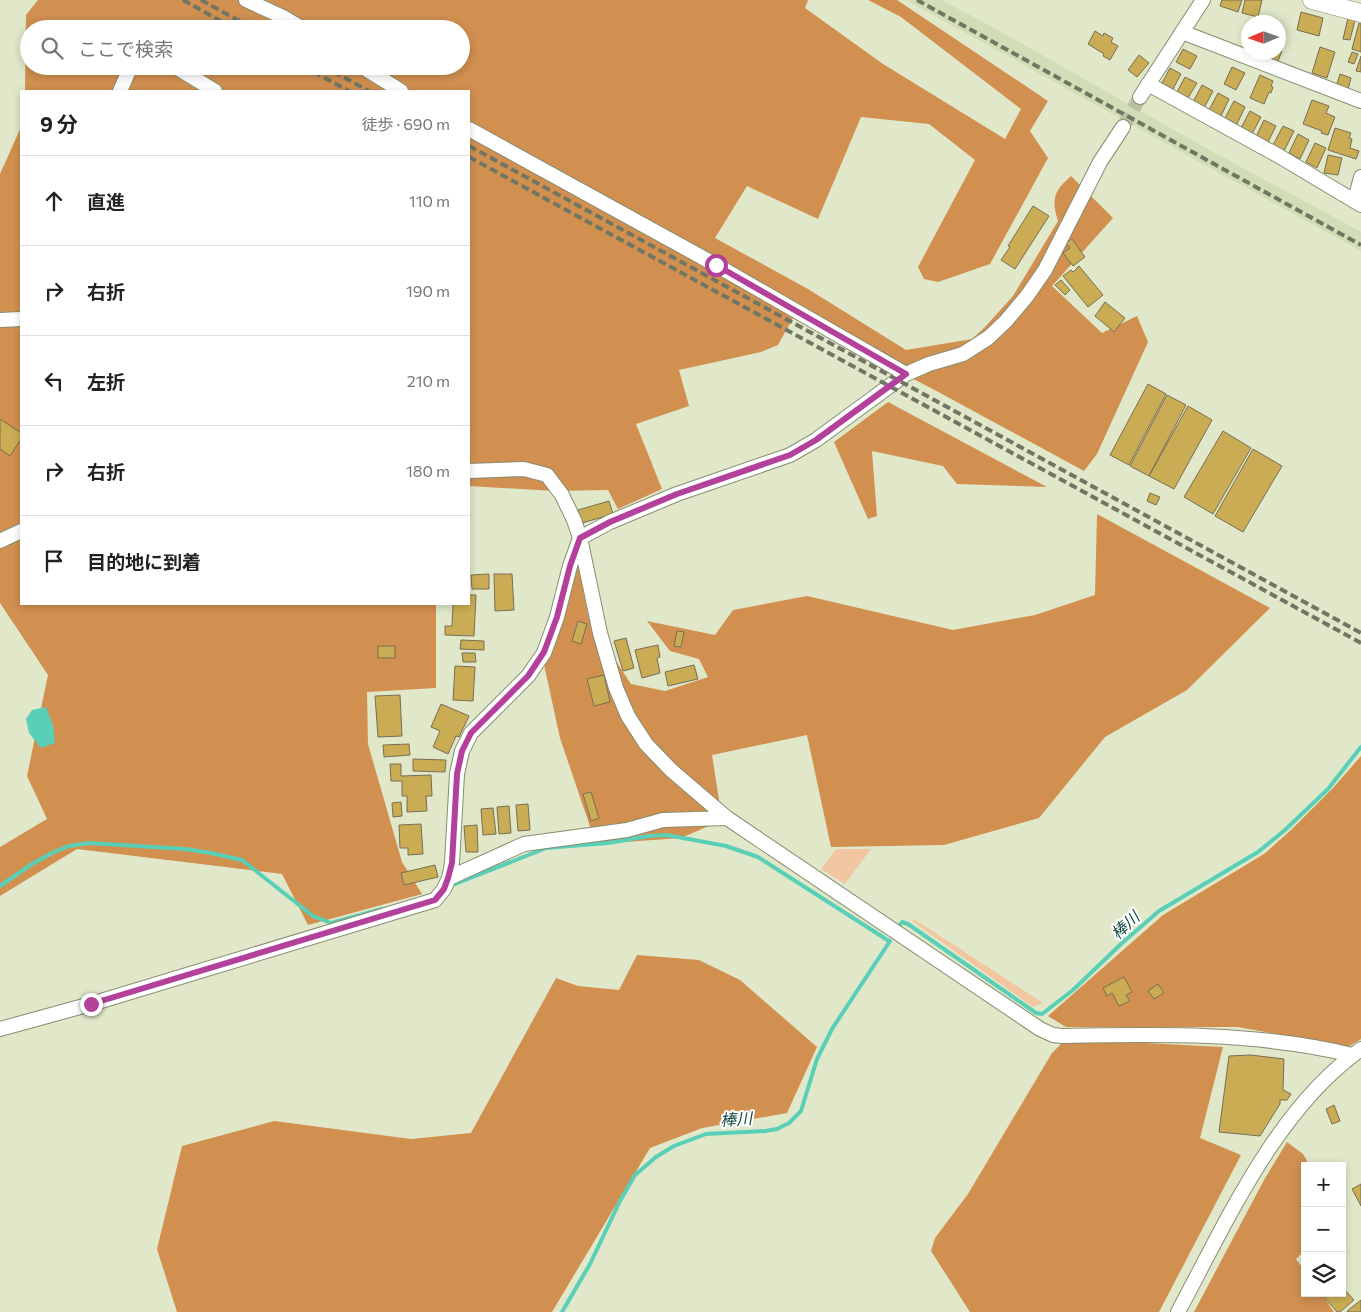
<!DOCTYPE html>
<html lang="ja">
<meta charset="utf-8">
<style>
:root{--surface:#fff;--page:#f2f2f2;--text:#222;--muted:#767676;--line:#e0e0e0}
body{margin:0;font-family:Commissioner,"Noto Sans JP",sans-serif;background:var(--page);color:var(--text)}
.controls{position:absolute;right:15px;bottom:15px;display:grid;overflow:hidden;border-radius:0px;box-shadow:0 2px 8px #0003}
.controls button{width:45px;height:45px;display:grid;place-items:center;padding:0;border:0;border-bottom:1px solid var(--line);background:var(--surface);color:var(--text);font:25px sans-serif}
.compass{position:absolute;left:1241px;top:15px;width:45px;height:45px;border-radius:50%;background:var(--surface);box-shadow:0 2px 8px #0003;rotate:268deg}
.stop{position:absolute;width:15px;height:15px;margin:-11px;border:4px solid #b3419c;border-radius:50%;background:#fff}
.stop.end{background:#b3419c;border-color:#fff;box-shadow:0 1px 5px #0008}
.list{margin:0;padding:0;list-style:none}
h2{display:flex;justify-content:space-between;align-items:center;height:65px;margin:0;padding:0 20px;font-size:21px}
h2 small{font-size:16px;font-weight:400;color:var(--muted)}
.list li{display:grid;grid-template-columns:32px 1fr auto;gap:15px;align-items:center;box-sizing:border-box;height:90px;padding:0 20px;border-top:1px solid var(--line)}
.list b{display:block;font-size:19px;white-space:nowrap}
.list em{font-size:16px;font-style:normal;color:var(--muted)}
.icon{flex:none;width:28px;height:28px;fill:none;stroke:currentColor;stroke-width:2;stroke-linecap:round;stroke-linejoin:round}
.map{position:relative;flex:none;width:1361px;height:1312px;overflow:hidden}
.search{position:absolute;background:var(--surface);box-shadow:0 2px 8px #0003;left:20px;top:20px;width:450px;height:55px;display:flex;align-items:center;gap:12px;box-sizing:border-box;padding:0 18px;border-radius:28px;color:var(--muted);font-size:19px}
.panel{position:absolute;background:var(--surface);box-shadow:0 2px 8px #0003;left:20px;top:90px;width:450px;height:515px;border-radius:0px}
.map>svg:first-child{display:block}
.built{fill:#d2dcb6}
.green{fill:#f2c6a0}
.forest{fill:#d18f50;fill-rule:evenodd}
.water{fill:#58cfb6}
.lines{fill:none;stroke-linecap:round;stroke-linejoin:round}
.stream{stroke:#58cfb6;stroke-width:4}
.building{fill:#caac54;stroke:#786e53}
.minor-tunnel{stroke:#b9c0a4;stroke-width:14;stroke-dasharray:14 7;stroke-linecap:butt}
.minor-casing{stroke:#868d71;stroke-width:16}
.major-casing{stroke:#868d71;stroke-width:19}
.minor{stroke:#fff;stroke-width:14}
.major{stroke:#fff;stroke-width:18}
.rail{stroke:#717662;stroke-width:4;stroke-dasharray:8 4;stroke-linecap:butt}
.route{stroke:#b3419c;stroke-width:6}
.labels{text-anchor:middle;stroke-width:4;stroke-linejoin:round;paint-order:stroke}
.water-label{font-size:16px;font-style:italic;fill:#14483e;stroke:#fff}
</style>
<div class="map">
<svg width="1361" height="1312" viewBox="0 0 1361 1312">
<rect width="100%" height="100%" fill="#e0e8c9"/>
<path class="built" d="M906,0H941L989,25L1197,143L1361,232V251Z"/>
<path class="green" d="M836,849H871L845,884L821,869Z
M914,919L1043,1003L1033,1007L912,921Z"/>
<path class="forest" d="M38,0H808L805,8L883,64L1005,139L1021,109L901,17L868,0H897L1048,101L1030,131L1048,158L990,264L938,282L924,279L918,267L975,160L929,124L861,117L818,219L747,186L715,238L808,289L906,350L972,339L985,327L1013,296L1058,221C1051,199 1054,191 1071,176L1113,218L1052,286L1102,333L1137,316L1148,342L1097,454L1084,471L931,388L793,318L778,345L761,352L679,370L689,406L636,424L662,489L618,509L608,490L554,491L469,486V91H25L26,15ZM29,29H461V66H29Z
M21,127V604H436V688L367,692L368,744L402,862L422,894L308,925L282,874L77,849L0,896V847L47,819L27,776L48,675L0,603V174Z
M888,402L1047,487L957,484L943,466L872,451L877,516L868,519L834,442Z
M1097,514L1270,608L1187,690L1105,737L1039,818L944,845L831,847L807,735L712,755L720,806L711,825L681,838L596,844L560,738L540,646L573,540L589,620L631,684L665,691L708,677L699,659L670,651L647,621L715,635L733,610L807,596L953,630L1035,615L1095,595Z
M1361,756V1039L1348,1047L1238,1027H1066L1048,1016L1163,915L1264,854L1291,830L1333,788Z
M637,955L699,960L740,980L817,1047L787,1113L702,1128L650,1148L552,1312H177L157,1249L182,1146L274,1121L411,1139L471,1133L556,978L578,986L619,990Z
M1066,1039L1223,1047L1200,1138L1241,1155L1159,1312H970L931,1251L935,1238L968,1194L1052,1053Z
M1287,1142L1303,1154L1310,1166H1305V1250L1296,1259L1305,1271V1293H1321L1334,1312H1194L1264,1180Z"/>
<path class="water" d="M46,707L53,725L55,743L41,748L29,733L26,719L32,710Z"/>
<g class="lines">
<path class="stream" d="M0,886L32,864L54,852L69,846L89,843L185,849L211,853L242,860L313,916L331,923L382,909
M450,886L546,848L608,843L649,836L667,835L726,846L758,857L889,941
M898,928L902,922L908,924L1036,1013L1042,1014L1073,990L1122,943L1159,911L1258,852L1285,830L1328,789L1361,747
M562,1312L590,1264L620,1201L635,1175L656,1157L674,1146L706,1134L765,1131L777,1129L789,1123L801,1111L817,1059L832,1029L890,941"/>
</g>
<path class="building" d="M1222,0H1242L1238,12L1220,6Z
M1245,0H1262L1258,17L1242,13Z
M1301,12L1323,18L1319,36L1297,30Z
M1348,18L1355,20L1350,40L1343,39Z
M1359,23L1361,24V52L1352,49Z
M1095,31L1103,36L1104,33L1113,38L1111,42L1118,46L1110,60L1103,56L1104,54L1088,44Z
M1320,47L1335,52L1327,78L1312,73Z
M1183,49L1197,56L1190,69L1176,62Z
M1278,50L1282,51L1278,61L1272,59L1275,52H1278Z
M1352,52L1358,54L1354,64L1348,62Z
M1139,55L1149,63L1137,77L1128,70Z
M1361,56V72L1356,71Z
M1232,67L1245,73L1236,90L1224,84Z
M1170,68L1181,74L1173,89L1162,83Z
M1340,74L1351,78L1348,89L1337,84Z
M1260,75L1273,81L1271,86L1273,87L1271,93L1269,92L1264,104L1250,98Z
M1185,77L1197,83L1188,98L1177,92Z
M1202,85L1213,91L1204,108L1193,102Z
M1218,93L1229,99L1221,116L1209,110Z
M1312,100L1329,106L1326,113L1335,117L1328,135L1321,133L1322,131L1303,124Z
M1234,101L1245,107L1237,124L1225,118Z
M1250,111L1261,117L1252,134L1241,128Z
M1264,120L1276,126L1268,142L1256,137Z
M1283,126L1294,131L1284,151L1273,145Z
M1335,128L1351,133L1349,138L1352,139L1350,148L1359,151L1356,159L1328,150Z
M1298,134L1309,140L1300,159L1289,153Z
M1315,143L1326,148L1317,168L1306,162Z
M1328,155L1342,158L1338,175L1324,173Z
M1033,206L1049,216L1015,269L1001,260L1010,247L1008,246Z
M1072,239L1085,257L1073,266L1063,253L1070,248L1066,243Z
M1079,266L1103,295L1088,307L1063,276L1071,270L1073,272Z
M1061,280L1070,290L1065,295L1055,285Z
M1105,302L1125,318L1114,332L1095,316Z
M1148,384L1166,394L1129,465L1110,455Z
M1167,395L1186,405L1149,476L1130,466Z
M1188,406L1212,420L1174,489L1149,476Z
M0,419L21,433V439L10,456L0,449Z
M1223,431L1251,448L1213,514L1184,497Z
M1253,449L1282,466L1243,532L1215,516Z
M1150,493L1160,497L1156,505L1147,501Z
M609,501L613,514L582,523L578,510Z
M489,574V589H472L471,575Z
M494,574H512L514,610L495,611Z
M469,595H476L474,636L445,635V626H452L453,604H469Z
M578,621L587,624L581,644L572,641Z
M677,631L684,632L681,647L674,646Z
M626,638L634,668L623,671L614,641Z
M461,640L484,641V650L460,649Z
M658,645L660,657L657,658L660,673L642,678L635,650Z
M378,646H395V658H378Z
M462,653H475L476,662H463Z
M694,665L698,679L668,686L665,672Z
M455,666L475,667L473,701L453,700Z
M604,675L610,702L594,706L587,679Z
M400,695L402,736L378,737L375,696Z
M441,704L469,716L459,737L456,736L448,754L433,747L440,731L431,727Z
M409,744L410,755L384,757L383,745Z
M413,759L446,760L445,772L413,771Z
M390,764H401V776L431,775L432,796H426L427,811L407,812V796H402V781H391Z
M591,792L599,818L591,821L583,794Z
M401,802L402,816L393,817L392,803Z
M528,804L530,830L518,831L516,805Z
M509,806L511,833L499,834L497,807Z
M493,808L496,834L483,835L481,809Z
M421,824L423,854L408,855V848H400L399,825Z
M477,825L478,852H466L464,826Z
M435,865L438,877L404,885L401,873Z
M1124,977L1132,992L1126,995L1130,1001L1119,1006L1112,993L1107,996L1103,988Z
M1158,984L1164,993L1154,999L1148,991Z
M1251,1055L1284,1059L1283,1090L1291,1094L1287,1100H1280V1104L1260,1136L1219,1132L1229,1056Z
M1334,1105L1340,1121L1332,1124L1326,1109Z
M1361,1184V1206L1352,1189Z
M1342,1287L1354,1300L1340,1312H1337L1324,1297L1328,1293H1342Z
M1361,1300V1312H1348L1347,1311Z"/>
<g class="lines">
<path class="minor-tunnel" d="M1123,127L1140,97"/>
<defs>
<path id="minor" d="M246,0L283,17L303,29
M1182,32L1361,101
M174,66L215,91
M361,66L401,91
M1148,84L1279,156L1361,205
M120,91L131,66
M1140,97L1203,0
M469,129L716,265L906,374
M1355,200L1361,177
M0,320L21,319
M469,471L524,469L547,475L562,495L574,520L580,538L600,633L616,688L628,716L646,744L671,770L727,818L1040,1029L1053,1035L1062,1036C1158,1034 1258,1032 1352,1055
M0,541L21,531
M449,878L524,844L627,830L663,820L727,818
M0,1029L91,1004L435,900L444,889L449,878L452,863L457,774L462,751L471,733L528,676L544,653L557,617L570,566L580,538L610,522L677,494L790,455L816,440L906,374L929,364L963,354L988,338L1006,321L1027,296L1045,270L1100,162L1123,127
M1178,1312C1226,1223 1276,1109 1361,1049"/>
<path id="major" d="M1312,0L1361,13"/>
</defs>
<use href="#minor" class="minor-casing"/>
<use href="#major" class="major-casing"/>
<use href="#minor" class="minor"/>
<use href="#major" class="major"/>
<path class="rail" d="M183,0L235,29
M201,0L254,29
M917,0L1361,245
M303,66L349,91
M323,66L369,91
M469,146L1361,633
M469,157L1361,643"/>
</g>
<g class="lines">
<path class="route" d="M91,1004L435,900L444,889L448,878L452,863L457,774L462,751L471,733L528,676L544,652L557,617L570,566L580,538L610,522L677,494L790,455L816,440L906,374L716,265"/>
</g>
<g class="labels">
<g class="water-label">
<text transform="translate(1125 925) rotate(-43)" y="6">棒川</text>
<text transform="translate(736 1119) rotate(-4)" y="6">棒川</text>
</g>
</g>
</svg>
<div class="controls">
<button>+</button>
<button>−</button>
<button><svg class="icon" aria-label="layers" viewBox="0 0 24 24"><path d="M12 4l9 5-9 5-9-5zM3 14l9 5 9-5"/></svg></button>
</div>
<svg class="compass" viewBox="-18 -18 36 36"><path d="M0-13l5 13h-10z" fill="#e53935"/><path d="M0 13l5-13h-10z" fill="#767676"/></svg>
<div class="stop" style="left:716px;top:265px"></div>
<div class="stop end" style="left:91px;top:1004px"></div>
<div class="search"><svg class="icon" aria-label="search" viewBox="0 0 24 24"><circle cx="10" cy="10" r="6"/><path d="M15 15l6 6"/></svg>ここで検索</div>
<section class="panel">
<h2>9 分<small>徒歩 · 690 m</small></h2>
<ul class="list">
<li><svg class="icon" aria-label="ahead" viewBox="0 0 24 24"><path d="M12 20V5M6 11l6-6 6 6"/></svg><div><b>直進</b></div><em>110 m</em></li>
<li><svg class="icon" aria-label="right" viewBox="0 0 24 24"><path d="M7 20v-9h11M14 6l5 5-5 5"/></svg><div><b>右折</b></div><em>190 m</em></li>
<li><svg class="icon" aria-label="left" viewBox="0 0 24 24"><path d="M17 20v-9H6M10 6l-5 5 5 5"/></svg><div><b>左折</b></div><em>210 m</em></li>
<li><svg class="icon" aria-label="right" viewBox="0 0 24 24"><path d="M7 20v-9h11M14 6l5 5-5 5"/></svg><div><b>右折</b></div><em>180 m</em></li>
<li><svg class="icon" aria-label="arrive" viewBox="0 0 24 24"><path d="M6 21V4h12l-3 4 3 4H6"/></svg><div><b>目的地に到着</b></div></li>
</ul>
</section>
</div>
